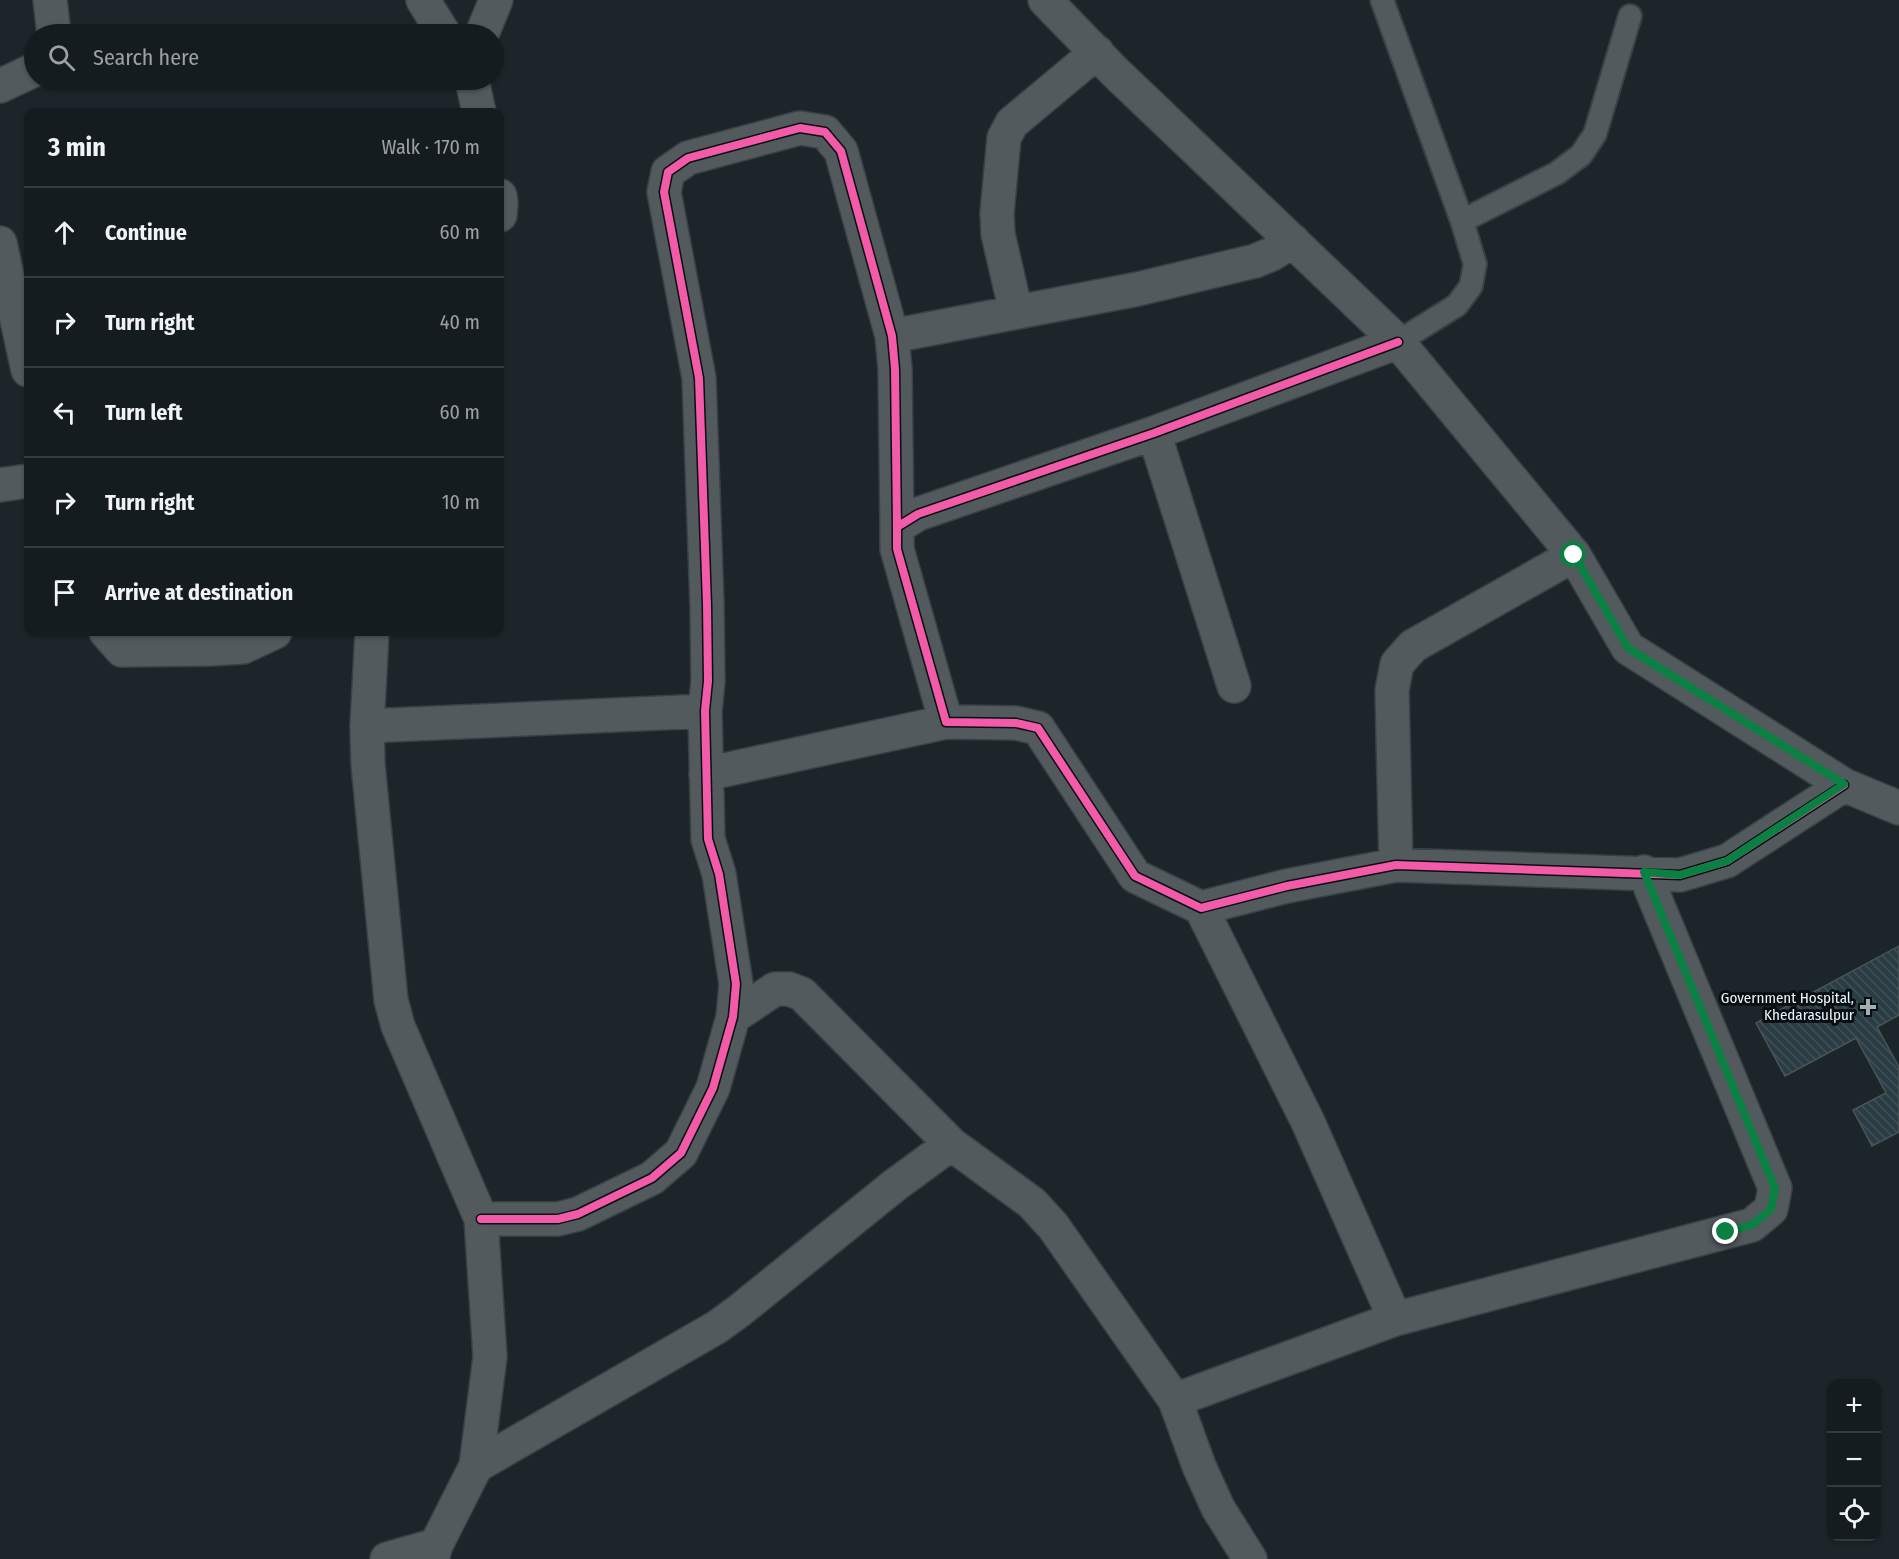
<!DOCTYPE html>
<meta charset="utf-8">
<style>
:root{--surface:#151c20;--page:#22292d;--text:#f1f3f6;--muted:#9da1a5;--line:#343a3e}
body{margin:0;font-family:"Fira Sans Condensed",sans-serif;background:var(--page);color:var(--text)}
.controls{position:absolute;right:18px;bottom:18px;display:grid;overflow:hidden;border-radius:12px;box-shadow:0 2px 4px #0004}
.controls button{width:54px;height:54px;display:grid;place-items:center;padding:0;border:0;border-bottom:2px solid var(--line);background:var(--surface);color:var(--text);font:30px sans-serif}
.stop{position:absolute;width:18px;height:18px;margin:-14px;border:4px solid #0b8043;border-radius:50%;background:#fff}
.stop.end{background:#0b8043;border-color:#fff;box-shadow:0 2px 6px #0008}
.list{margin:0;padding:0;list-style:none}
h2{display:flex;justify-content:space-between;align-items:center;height:78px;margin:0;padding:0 24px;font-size:26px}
h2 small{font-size:20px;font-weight:400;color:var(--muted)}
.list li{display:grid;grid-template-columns:39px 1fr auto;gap:18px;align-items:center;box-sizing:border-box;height:90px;padding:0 24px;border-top:2px solid var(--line)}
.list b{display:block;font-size:22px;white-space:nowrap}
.list em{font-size:20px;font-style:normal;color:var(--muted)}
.icon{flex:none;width:33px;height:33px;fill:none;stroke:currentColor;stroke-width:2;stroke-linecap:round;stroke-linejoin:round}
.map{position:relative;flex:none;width:1899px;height:1559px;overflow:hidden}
.search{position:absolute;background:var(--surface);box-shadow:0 2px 4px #0004;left:24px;top:24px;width:480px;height:66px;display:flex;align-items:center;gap:15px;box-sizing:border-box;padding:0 21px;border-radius:33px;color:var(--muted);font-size:22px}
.panel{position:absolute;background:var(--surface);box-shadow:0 2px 4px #0004;left:24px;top:108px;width:480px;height:528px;border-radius:12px}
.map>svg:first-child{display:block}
.building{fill:url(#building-back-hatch);stroke:#4b5457;stroke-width:1.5}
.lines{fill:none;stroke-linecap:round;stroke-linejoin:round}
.service-casing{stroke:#394144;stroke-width:26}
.minor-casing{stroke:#394144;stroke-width:36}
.service{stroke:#525a5e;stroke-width:22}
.minor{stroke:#525a5e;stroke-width:33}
.cycleway-casing{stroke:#080f13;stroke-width:11}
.cycleway{stroke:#f35aa7;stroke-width:8}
.route{stroke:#0b8043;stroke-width:8}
.poi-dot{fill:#a3aeb2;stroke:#080f13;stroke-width:2}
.labels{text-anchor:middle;stroke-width:6;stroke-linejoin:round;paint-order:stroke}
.poi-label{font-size:15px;fill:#ecf7fc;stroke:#080f13;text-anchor:end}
</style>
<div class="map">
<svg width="1899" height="1559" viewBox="0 0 1899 1559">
<defs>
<pattern id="building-back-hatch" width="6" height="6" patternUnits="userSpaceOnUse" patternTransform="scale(1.5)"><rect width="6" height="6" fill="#2b3d44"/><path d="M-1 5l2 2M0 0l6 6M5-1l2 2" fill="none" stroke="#405057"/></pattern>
</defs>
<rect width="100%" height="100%" fill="#1c262a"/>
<path class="building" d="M1899,946V1015L1877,1027L1899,1067V1132L1872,1146L1853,1110L1886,1093L1856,1038L1785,1076L1756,1023Z"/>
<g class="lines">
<defs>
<path id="service" d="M1382,0L1462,221L1475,264L1471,286L1457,305L1398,342
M1462,221L1557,173L1581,155L1595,134L1630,16"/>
<path id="minor" d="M50,0L54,34
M423,0L444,34
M1045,0L1115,72L1398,342L1574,555L1628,648L1844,785L1899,808
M482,34L496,0
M472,80L479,112
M0,86L34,70
M500,196L501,203L500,215
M0,243L28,370
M1016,312L998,234L997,213L1004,138L1012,123L1097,52
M892,336L1138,289L1255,261L1272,254L1293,241
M1398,342L1154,433L918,514L897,527V549L946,722L1016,723L1038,728L1135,876L1201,908L1287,886L1396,865L1680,875L1727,861L1844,785
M1154,433L1234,686
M0,485L28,481
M106,632L122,650L210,649L243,647L275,632
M372,632L367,726L368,764L391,1000L398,1026L481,1219L490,1357L476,1466L436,1545L432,1559
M367,726L705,711
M706,774L946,722
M1396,865L1392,690L1397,664L1413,646L1574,555
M1201,908L1308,1122L1395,1319
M733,1017L775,989H789L802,994L951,1144L1032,1203L1053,1226L1175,1400L1199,1466L1218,1508L1250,1559
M481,1219H558L578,1214L652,1178L681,1153L713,1088L733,1017L736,984L719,874L708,839L705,711L708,681L707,605L699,378L664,192L668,172L688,158L800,128L825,132L841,151L892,336L895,369L897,527
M1175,1400L1395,1319L1752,1225L1771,1209L1775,1188L1644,872
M476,1466L717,1327L739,1311L895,1185L951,1144
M387,1559L436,1545"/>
</defs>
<use href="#service" class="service-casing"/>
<use href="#minor" class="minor-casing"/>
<use href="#service" class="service"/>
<use href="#minor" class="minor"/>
<defs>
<path id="cycleway" d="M1398,342L1154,433L918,514L897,527V549L946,722L1016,723L1038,728L1135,876L1201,908L1287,886L1396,865L1680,875L1727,861L1844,785
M481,1219H558L578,1214L652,1178L681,1153L713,1088L733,1017L736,984L719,874L708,839L705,711L708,681L707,605L699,378L664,192L668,172L688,158L800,128L825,132L841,151L892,336L895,369L897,527"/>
</defs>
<use href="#cycleway" class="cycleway-casing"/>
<use href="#cycleway" class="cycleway"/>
</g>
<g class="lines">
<path class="route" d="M1574,555L1628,648L1844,784L1727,861L1680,875L1644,872L1775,1188L1771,1209L1752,1225L1726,1232"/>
</g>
<path class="poi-dot" d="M1865 998h6v6h6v6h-6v6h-6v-6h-6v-6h6z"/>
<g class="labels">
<g class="poi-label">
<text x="1854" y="1003">Government Hospital,<tspan x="1854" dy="17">Khedarasulpur</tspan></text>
</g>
</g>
</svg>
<div class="controls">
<button>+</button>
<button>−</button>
<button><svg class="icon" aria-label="locate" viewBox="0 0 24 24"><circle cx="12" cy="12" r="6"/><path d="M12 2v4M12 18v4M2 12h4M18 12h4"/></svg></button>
</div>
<div class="stop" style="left:1574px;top:555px"></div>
<div class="stop end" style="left:1726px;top:1232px"></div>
<div class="search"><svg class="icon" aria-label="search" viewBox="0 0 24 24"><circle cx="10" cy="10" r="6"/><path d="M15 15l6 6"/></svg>Search here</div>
<section class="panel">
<h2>3 min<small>Walk · 170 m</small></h2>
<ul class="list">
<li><svg class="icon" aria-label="ahead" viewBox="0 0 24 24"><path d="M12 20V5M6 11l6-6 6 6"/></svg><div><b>Continue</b></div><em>60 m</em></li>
<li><svg class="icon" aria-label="right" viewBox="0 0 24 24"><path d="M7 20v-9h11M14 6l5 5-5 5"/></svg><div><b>Turn right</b></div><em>40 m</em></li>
<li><svg class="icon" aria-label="left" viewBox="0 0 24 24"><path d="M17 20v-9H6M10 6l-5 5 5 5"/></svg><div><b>Turn left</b></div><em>60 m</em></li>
<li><svg class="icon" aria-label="right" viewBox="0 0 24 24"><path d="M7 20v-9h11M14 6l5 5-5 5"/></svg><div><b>Turn right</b></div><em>10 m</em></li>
<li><svg class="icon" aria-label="arrive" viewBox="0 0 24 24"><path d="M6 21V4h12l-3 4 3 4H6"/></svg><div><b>Arrive at destination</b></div></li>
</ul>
</section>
</div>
